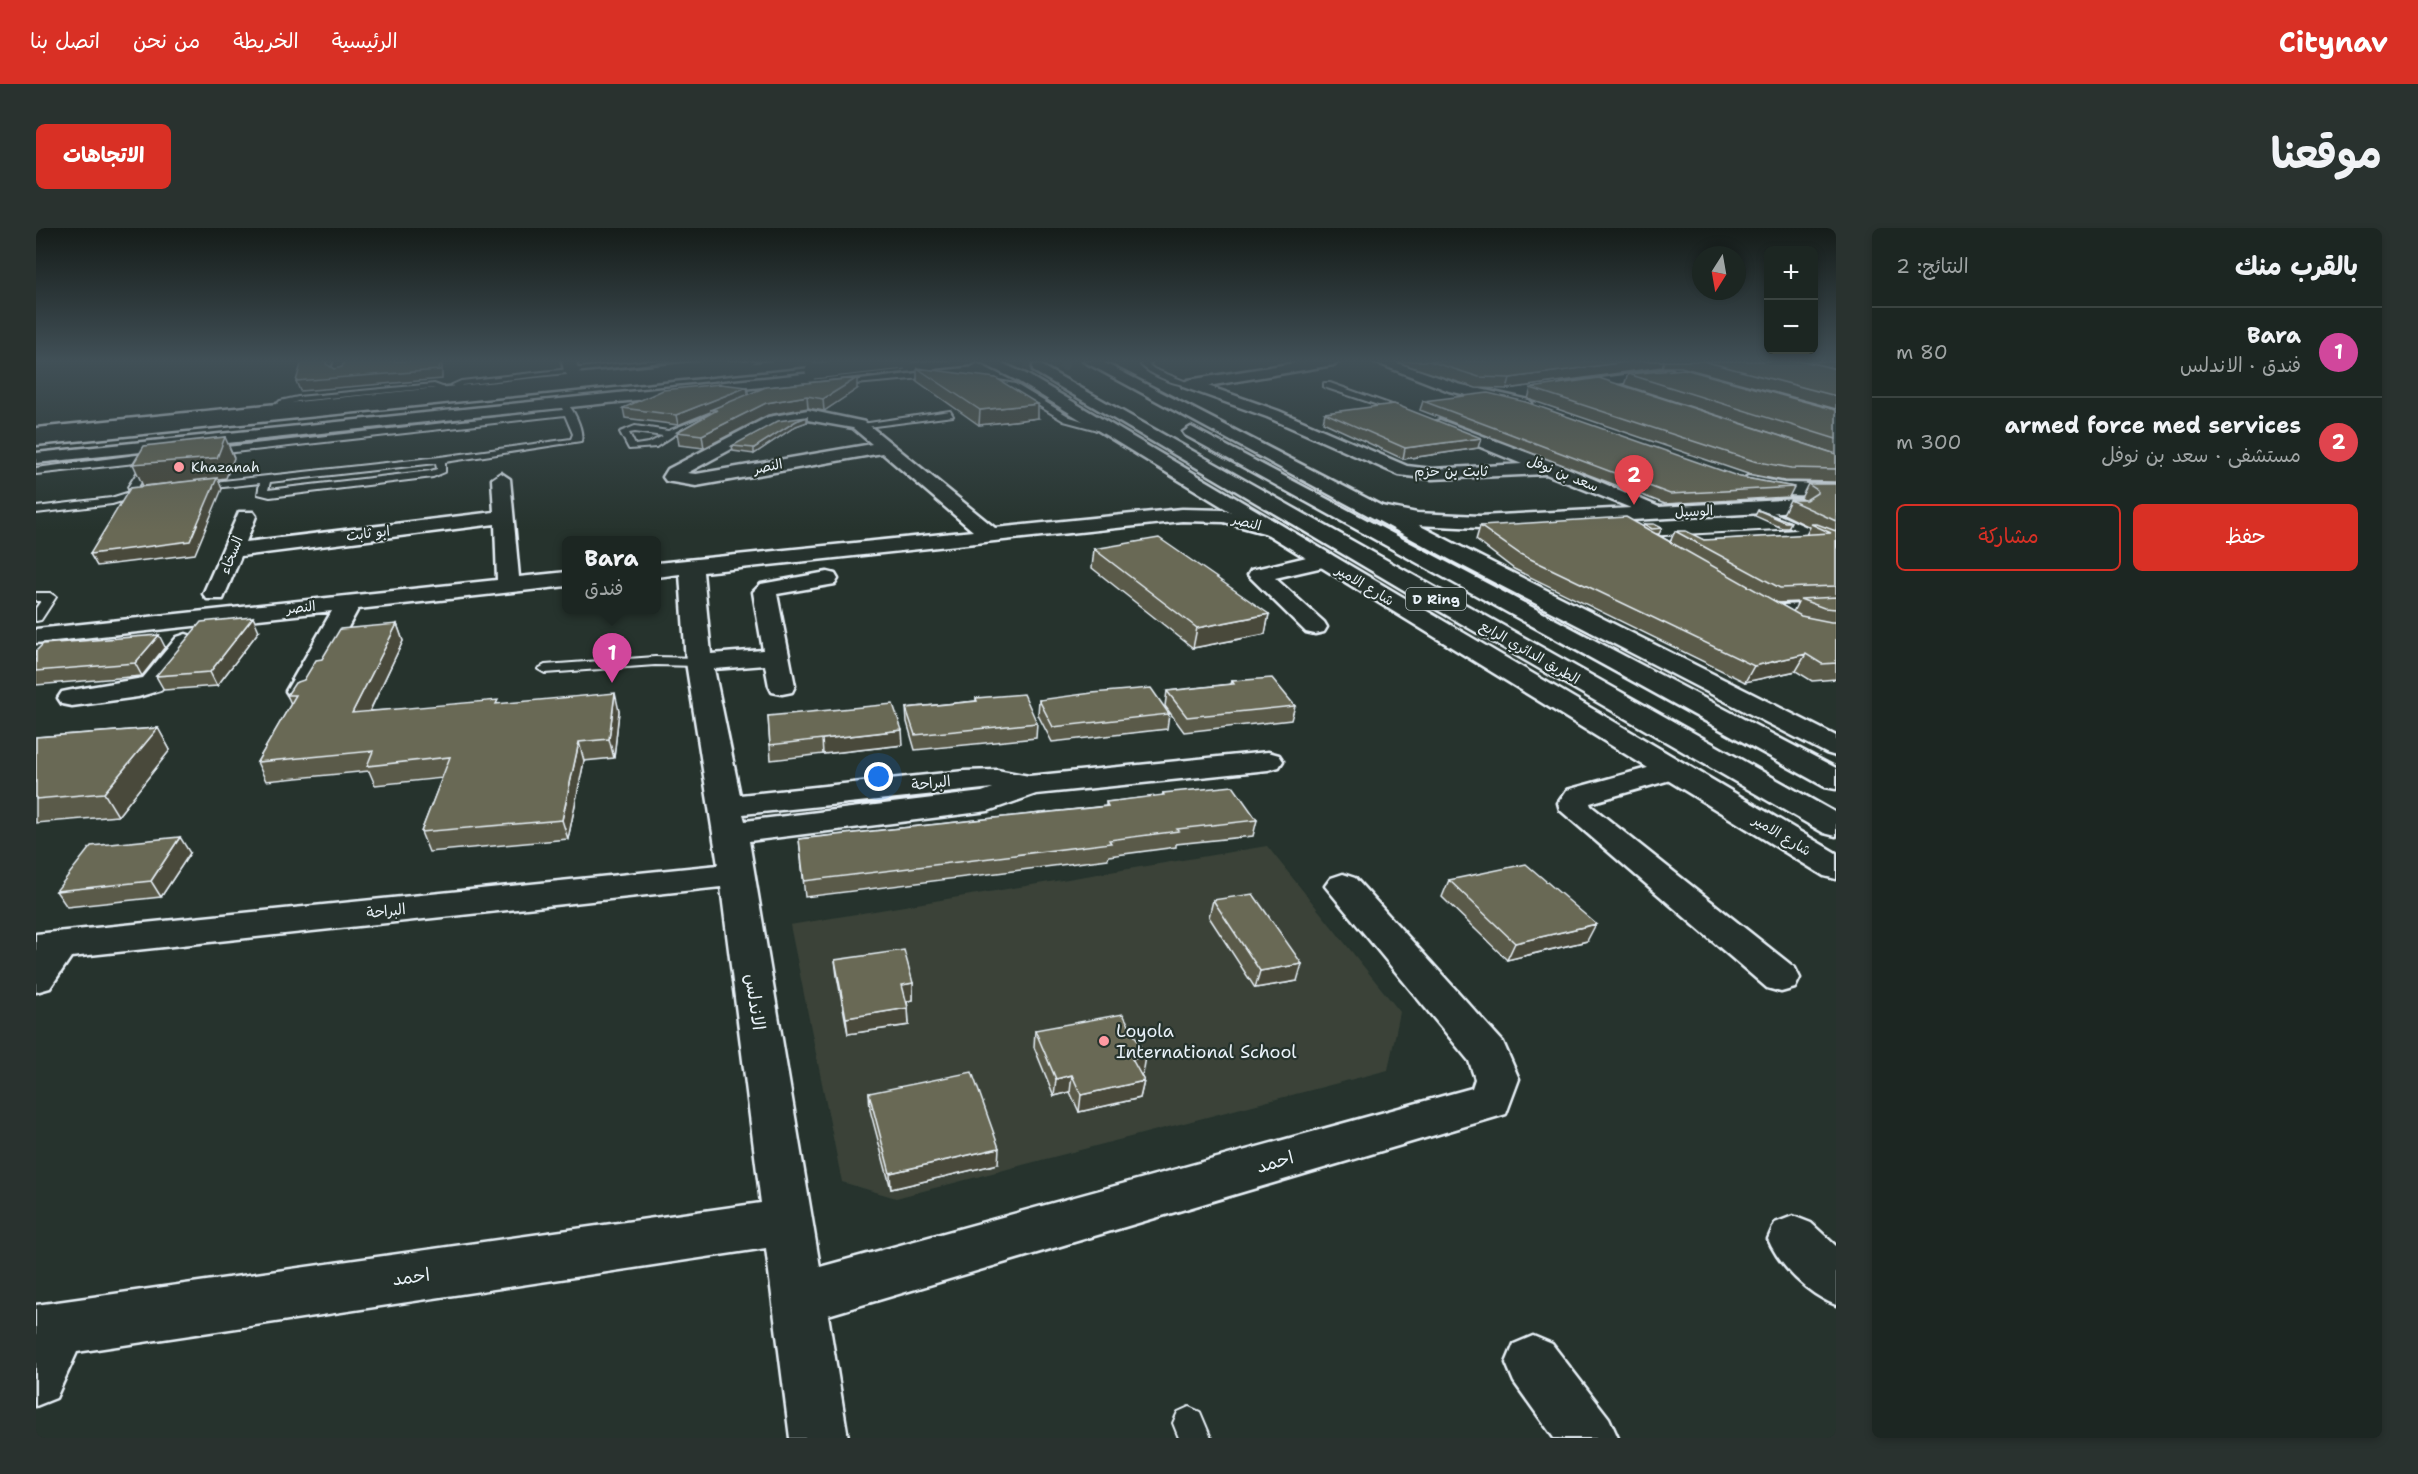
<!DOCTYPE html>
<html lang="ar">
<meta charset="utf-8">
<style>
:root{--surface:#1c2622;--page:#29322f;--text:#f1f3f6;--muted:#a0a5a5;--line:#3a4340;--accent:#d93025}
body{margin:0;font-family:"Shantell Sans","Playpen Sans Arabic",sans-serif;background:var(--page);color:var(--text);direction:rtl}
.controls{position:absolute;right:18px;top:18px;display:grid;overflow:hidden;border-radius:9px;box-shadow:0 3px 9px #0003}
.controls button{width:54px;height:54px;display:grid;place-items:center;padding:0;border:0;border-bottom:2px solid var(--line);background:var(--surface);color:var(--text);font:30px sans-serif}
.compass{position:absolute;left:1656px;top:18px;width:54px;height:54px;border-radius:50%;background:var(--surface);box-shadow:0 3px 9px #0003;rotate:191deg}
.you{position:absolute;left:843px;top:549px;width:21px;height:21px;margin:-15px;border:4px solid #fff;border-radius:50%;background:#1a73e8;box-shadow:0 0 0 9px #1a73e833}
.badge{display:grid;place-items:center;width:39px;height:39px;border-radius:50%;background:var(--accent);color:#fff;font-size:20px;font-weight:700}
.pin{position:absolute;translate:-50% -50px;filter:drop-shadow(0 2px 3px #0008)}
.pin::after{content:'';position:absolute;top:32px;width:21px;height:18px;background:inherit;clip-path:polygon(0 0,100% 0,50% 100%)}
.popup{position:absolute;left:526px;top:308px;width:99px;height:78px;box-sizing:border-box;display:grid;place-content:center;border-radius:9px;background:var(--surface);filter:drop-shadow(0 2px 4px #0005);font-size:20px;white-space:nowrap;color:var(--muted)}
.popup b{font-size:22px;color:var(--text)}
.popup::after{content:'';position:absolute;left:50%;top:100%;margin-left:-12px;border:12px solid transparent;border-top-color:var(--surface)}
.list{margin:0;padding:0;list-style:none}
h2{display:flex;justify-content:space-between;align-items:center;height:78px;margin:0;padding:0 24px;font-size:26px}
h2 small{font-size:20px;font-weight:400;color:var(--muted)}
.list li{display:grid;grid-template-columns:39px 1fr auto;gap:18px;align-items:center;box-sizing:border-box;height:90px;padding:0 24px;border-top:2px solid var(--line)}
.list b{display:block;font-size:22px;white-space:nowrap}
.list p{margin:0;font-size:20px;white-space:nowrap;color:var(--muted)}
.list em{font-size:20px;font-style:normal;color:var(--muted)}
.actions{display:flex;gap:12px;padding:18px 24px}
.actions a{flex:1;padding:14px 0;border:2px solid var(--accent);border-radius:9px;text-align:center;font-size:21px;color:var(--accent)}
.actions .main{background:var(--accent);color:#fff}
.map{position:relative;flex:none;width:1800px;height:1210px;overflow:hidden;direction:ltr;border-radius:9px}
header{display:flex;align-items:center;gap:36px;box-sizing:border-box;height:84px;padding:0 30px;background:var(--accent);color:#fff}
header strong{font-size:28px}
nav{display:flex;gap:33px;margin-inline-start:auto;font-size:21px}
.intro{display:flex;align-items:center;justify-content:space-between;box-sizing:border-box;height:144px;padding:0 36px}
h1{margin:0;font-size:42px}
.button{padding:15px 27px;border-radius:9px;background:var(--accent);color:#fff;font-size:21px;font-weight:700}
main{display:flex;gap:36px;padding:0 36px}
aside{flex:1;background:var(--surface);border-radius:9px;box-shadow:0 3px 9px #0003}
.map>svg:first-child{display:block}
.built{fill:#3a4339}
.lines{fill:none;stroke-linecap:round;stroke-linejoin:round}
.motorway-tunnel{stroke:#43504b;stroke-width:15;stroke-dasharray:15 8;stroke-linecap:butt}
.service-casing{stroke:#e8f1f8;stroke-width:4}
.minor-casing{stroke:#e8f1f8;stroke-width:5}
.secondary-casing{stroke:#e8f1f8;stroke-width:5}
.motorway-casing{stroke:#e8f1f8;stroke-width:5}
.service{fill:#26332d;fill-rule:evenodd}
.minor{fill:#26332d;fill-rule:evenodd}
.secondary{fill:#26332d;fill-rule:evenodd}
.motorway{fill:#26332d;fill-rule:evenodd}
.motorway-bridge-casing{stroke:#e8f1f8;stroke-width:17;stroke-linecap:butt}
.motorway-bridge{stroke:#26332d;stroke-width:15}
.wall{fill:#5a5a48;stroke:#e8f1f8;stroke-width:1.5;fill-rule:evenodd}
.shaded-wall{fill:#4a4a3b;stroke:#e8f1f8;stroke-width:1.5}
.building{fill:#696954;stroke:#e8f1f8;stroke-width:1.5}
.poi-dot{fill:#ff9aa2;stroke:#26332d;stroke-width:2}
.labels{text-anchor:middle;stroke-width:4.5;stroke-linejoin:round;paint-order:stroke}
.far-street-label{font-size:14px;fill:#e8f1f8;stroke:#26332d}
.far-poi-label{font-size:14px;fill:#e8f1f8;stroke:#26332d;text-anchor:start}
.shield{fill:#26332d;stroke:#aeb8bb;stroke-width:1.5}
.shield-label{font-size:14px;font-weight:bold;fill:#e8f1f8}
.street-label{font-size:15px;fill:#e8f1f8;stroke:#26332d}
.near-street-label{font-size:18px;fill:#e8f1f8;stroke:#26332d}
.near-poi-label{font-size:18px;fill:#e8f1f8;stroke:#26332d;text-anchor:start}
</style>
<header>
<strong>Citynav</strong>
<nav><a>الرئيسية</a><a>الخريطة</a><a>من نحن</a><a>اتصل بنا</a></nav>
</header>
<div class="intro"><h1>موقعنا</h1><a class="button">الاتجاهات</a></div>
<main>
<aside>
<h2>بالقرب منك<small>النتائج: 2</small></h2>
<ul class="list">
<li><span class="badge" style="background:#d1479c">1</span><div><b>Bara</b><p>فندق · الاندلس</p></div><em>80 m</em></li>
<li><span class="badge" style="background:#e0444e">2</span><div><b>armed force med services</b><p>مستشفى · سعد بن نوفل</p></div><em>300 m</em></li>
</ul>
<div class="actions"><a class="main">حفظ</a><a>مشاركة</a></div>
</aside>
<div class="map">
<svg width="1800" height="1210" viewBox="0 0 1800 1210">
<rect width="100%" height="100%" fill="#26332d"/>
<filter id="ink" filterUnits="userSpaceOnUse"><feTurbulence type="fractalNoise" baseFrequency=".0167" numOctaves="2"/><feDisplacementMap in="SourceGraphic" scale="12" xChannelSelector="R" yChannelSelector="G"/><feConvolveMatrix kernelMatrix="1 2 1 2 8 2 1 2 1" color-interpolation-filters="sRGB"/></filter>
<g filter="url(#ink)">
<path class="built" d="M1231,618L1364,784L1352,842L860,970L806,954L754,697Z"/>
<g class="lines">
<path class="motorway-tunnel" d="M990,133L1002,140
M1025,133L1033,137"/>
<defs>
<path id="service" d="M607,133H633L426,157L421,164L416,157L425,153Z
M1108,133H1116L1113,137L1118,141L1156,156C1146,161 1113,146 1105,137Z
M881,145L910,148L796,158L792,156Z
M946,150L979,156L1034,189L1073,201L1069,204L1028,193L974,160L943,154Z
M1288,155H1294L1367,181L1360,183L1288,159Z
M398,156L417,163L413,165L397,160L262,173L250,177L244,182L237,180L244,173L262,169Z
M528,173C537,179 548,202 545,213L409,234V244L397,249L234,269L222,266L224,255L160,262L155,259L160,256L404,229L535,211L537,206L529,187L172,227L167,224L172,221L527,182L524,176ZM400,235L401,241L395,243L232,262L234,254Z
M914,183L917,188L823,200L819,197Z
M670,188L677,190L638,207L620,219L593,221L584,204L599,198L632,203ZM599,204L627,208L613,215L599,217L593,205Z
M116,225L129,229L118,233L102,259L121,262V266H109L76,276L0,285V279L75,270L94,264L92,259L108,234L0,246V240Z
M1721,277L1800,312V319L1774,308L1610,316L1604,313L1610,310L1761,302L1717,282V278Z
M0,365H14L20,369L5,392L0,393V380L5,373H0Z
M1800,374V382L1732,386L1726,382L1732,378Z
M619,429L663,430L670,434L663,438L619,437L509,445L502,441L509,437Z
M1153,1179L1164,1184L1175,1210H1143L1137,1195L1142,1184Z"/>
<path id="minor" d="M299,133H333L331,136L310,139L307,147L302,148L295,144Z
M526,133H540L542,142L548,150L546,153H536L528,143Z
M1271,133H1304L1297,137L1172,158L1243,183L1371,238L1396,241L1486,236L1398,200L1396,197L1398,194L1404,192L1522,236L1623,279L1763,271L1773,277L1763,283L1444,300L1381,297L1333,287L1330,283L1333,279L1340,277L1381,285L1444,288L1595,280L1510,246L1396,251L1363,247L1231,189L1147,159L1145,156L1152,152Z
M1336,133H1356L1422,156L1493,172L1496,175L1488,180L1413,163Z
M1634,141L1641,145L1639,148L1528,163L1521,159L1528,155Z
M772,182L829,194L959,300L1146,281L1189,282L1246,298L1249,302L1246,306L1239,308L1188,294L1146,293L667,344L675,426L727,422L717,364L725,356L791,344L799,346L802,351L799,356L741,366L759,458L756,464L746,466L736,464L733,458L729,437L678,441L704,567L928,543L961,542L993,548L1232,524L1243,527L1247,533L1243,539L1232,542L1000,566L952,583L713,613L784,1039L1436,860L1439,851L1433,833L1289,658L1295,650L1307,646L1319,650L1467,814L1483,851L1470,886L792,1087L812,1210H754L730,1020L41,1124L20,1170L0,1178V1077L725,975L685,659L35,729L14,760L0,764V706L682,637L650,434L644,346L621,349V335L937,303L846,225L660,258L630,253L627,249L632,241L732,189ZM772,192L817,200L836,216L660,246L651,245L742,196ZM957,560L946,564L709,593L707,586Z
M465,245L474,251L483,349L531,344V358L322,381L274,469L264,471L254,469L250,463L296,383L0,415V401L461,352L459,296L205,328L187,371H171L167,366L203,284H217L220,288L210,314L458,284L456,251Z
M1712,248L1748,255L1800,256V268L1748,267L1705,258L1703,254Z
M1288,325L1296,327L1299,332L1296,337L1239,350L1288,394L1291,399L1288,404L1279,406L1270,404L1212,347L1215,342Z
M150,406L159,409L163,414L125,462L102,469L36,478L26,476L22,470L26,464L36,462L107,450L141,409Z
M1637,533L1648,536L1652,542L1648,548L1554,575L1555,578L1759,740L1764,750L1759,760L1745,764L1731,760L1524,582L1522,575L1531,562Z
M1757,988L1775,995L1800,1018V1077C1772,1066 1744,1039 1732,1011L1739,995Z
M1497,1108L1516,1116L1573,1190L1582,1210H1518L1478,1154L1470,1135L1478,1116Z"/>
<path id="secondary" d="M671,133H720L713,137L0,210V200Z
M893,133H941L934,137L0,235V225Z
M942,133H961L990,146L1800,625V651L1788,648L980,152Z
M1047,133H1065L1429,321L1800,508V528L1790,525L1413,331Z"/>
<path id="motorway" d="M737,133H786L779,137L0,217V207Z
M1002,136L1800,585V608L1788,605L1395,378L997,143V137Z
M1155,199L1800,540V561L1789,559L1149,207L1147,204Z"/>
</defs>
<use href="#service" class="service-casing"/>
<use href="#minor" class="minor-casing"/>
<use href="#secondary" class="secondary-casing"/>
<use href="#motorway" class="motorway-casing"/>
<use href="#service" class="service"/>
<use href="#minor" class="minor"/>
<use href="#secondary" class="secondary"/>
<use href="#motorway" class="motorway"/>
<defs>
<path id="motorway-bridge" d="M777,143L868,133"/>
</defs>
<use href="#motorway-bridge" class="motorway-bridge-casing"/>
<use href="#motorway-bridge" class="motorway-bridge"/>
</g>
<path class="wall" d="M1358,133H1767L1800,141V181L1645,139H1626L1471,161L1440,160Z
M1770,133H1800V141Z
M881,140L1002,190L943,197L881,153Z
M1592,146L1800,182V226L1588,157Z
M1495,160L1800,226V254L1748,253L1712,246L1492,171Z
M821,161L788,183L772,180L732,187L668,220L643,217L641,204L675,185L674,184L642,197L589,190L587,180L712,167Z
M1387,173L1704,249L1758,259L1753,269L1629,276L1384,182Z
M1289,185L1442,220L1367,231L1287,194Z
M771,189V194L760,198L718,226L697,223L696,218Z
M1772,256H1800V451L1776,453L1760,443L1709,454L1478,341L1440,312L1444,298L1607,299L1608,296L1626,300L1623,306H1621L1634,314L1639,303L1668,312L1770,307L1774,299L1747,286L1754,272H1768L1765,270ZM1762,374L1757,384L1742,375Z
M1722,282L1755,294L1752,300H1746L1719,288Z
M1058,321L1233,386L1229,406L1157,420L1056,340Z
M361,396L367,413L334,483L463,476L583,483L578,530L548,533L532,611L393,624L385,604L406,550L339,557L333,543L230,553L221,534L255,476L251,467L268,452L286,431Z
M223,403L181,458L128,462L120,448Z
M129,419L106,448L0,457V423Z
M1196,453L1259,478L1255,492L1148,504L1129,478L1131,463L1195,456Z
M940,470L1001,495L1000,510L879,522L871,494L870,480L940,473Z
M1003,472L1133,486L1131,501L1016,514L1002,487Z
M732,488L867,517L735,532Z
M122,500L134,522L82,588L0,595V509Z
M1127,565L1221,592L1217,608L1140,616V619L1073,628L1072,631L769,669L763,611L1070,578V574L1126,568Z
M154,625L125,669L31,679L20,663Z
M1413,652L1551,713L1471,732L1406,669Z
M1177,672L1261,753L1219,760L1173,689Z
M799,732L877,755V772L871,773L872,780L873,797L812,806L801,748Z
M999,802L1107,846H1104L1108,853L1104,870L1043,884L1034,864L1018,868L998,819Z
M833,865L962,936L855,961L834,882Z"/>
<path class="shaded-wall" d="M291,133H297L293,145L290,136Z
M404,133H406V151L264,163L260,153Z
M1596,133H1628L1626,139L1471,161L1474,150Z
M821,150V161L788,183L787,171Z
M711,159L713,169L676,194L674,184L642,197L640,187Z
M771,168L772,180L732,187L668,220L666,207L730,175Z
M1002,176V190L943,197L944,182Z
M771,189V194L760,198L718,226V220L760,193Z
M189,209L198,230L190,250L182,251L186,261L159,326L61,338L54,326L180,251L107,258L97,236Z
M1445,210L1442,220L1367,231L1369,220Z
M1233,386L1229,406L1157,420L1161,400Z
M217,389L223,403L181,458L174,444Z
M361,396L367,413L324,503L316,485Z
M123,407L129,419L106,448L99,435Z
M1770,426L1760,443L1709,454L1718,438Z
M579,465L583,483L578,530L573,511Z
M122,500L134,522L82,588L68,565Z
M866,502L867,517L787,526L786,511Z
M543,514L548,533L532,611L526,592Z
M144,609L154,625L125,669L115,653Z
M1560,696L1551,713L1471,732L1479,715Z
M1266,736L1261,753L1219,760L1224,743Z
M877,755V772L867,774L866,757Z
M872,780L873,797L812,806L810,790Z
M1110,829L1107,846L1093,848L1096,831Z
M1036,847L1034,864L1018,868L1020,851Z
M1108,853L1104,870L1043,884L1045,867Z
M963,920L962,936L855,961L854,945Z"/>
<path class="building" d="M266,133H291L290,136L298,141L306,139L308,133H404L403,142L260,153Z
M1393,133H1596L1474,150L1443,149Z
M1667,133H1767L1800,141V168Z
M881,140L960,150L1002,176L944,182Z
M1648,141L1800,182V211L1592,146Z
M821,150L787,171L771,168L730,175L666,207L641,204L681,182H674L730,159Z
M1563,150L1800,226V241L1755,240L1718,233L1495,160Z
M684,156L711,159L640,187L587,180L627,162Z
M1452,165L1490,174L1704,249L1758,259L1634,266L1387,173Z
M1358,176L1445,210L1369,220L1289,185Z
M771,189L760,193L718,220L696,218L742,193Z
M189,209L181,230L97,236L108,218Z
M181,250L154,313L54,326L94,260Z
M1772,256H1800V293L1754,272H1770L1781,265V262Z
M1722,282L1755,294H1749Z
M1590,289L1765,388L1795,394H1800V435L1786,436L1770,426L1718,438L1484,326L1444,298Z
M1608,296H1618L1626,300L1616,301Z
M1775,296H1781L1800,303V358L1744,360L1639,303H1650L1668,312L1795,305Z
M1123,310L1233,386L1161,400L1058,321Z
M1800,369V381L1788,380L1764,371Z
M217,389L174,444L120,448L165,394Z
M361,396L316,485L462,472L460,476L579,465L573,511L543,514L526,592L385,604L414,529L331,538L337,523L221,534L260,467H251L259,455L268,452L280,432L286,431L304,401Z
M123,407L99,435L0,443V423L7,416Z
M1236,450L1259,478L1151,489L1131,463L1198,456L1196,453Z
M1115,460L1133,486L1017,499L1003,472L1056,465Z
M988,466L1001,495L879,507L870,480L941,473L940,470Z
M857,476L866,502L734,517L732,488Z
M122,500L68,565L0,571V509Z
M1197,558L1221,592L1141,601L1143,603L1073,612L1075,615L768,653L763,611L1072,578L1070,574L1128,567L1127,565Z
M144,609L115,653L20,663L55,618Z
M1490,636L1560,696L1479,715L1413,652Z
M1217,666L1266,736L1224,743L1177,672Z
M868,722L877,755L866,757L872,780L810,790L799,732Z
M1087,786L1110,829L1096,831L1108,853L1045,867L1036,847L1020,851L999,802Z
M936,844L963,920L854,945L833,865Z"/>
</g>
<linearGradient id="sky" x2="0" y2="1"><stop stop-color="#151c19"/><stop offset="0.44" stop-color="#415057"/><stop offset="1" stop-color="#415057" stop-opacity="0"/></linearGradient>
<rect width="1800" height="302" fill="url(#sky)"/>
<g class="poi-dot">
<circle cx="143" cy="239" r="6"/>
<circle cx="1068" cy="813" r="6"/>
</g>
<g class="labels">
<g class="far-street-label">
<text transform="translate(732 238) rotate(-11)" y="5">النصر</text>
<text x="1415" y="248">ثابت بن حزم</text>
<text transform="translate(1527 245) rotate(22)" y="5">سعد بن نوفل</text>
<text transform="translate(1658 283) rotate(-3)" y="5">الوسيل</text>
<text transform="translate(1211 294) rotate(15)" y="5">النصر</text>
<text transform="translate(332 305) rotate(-7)" y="5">ابو ثابت</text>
<text transform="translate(195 327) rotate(-68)" y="5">السخاء</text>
<text transform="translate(1329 357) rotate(31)" y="5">شارع الامير</text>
<text transform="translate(265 379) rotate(-6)" y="5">النصر</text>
<text transform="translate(1494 424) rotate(30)" y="5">الطريق الدائري الرابع</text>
<text transform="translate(1746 607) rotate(31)" y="5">شارع الامير</text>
</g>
<g class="far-poi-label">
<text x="155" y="244">Khazanah</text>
</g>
<rect class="shield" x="1370" y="360" width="60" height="22" rx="4.5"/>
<g class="shield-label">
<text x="1400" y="376">D Ring</text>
</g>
<g class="street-label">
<text transform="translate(895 555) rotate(-6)" y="5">البراحة</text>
<text transform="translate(350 683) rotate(-6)" y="5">البراحة</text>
</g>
<g class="near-street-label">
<text transform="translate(719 774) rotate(82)" y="6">الاندلس</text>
<text transform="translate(1239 934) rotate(-16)" y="6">احمد</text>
<text transform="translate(375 1049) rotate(-8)" y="6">احمد</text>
</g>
<g class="near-poi-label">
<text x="1080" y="809">Loyola<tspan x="1080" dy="21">International School</tspan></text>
</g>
</g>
</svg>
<div class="controls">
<button>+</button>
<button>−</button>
</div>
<svg class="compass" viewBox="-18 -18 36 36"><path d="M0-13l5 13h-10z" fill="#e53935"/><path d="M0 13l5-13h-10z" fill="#a0a5a5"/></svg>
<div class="you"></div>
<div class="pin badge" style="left:576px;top:455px;background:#d1479c">1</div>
<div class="popup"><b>Bara</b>فندق</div>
<div class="pin badge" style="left:1598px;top:277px;background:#e0444e">2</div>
</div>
</main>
